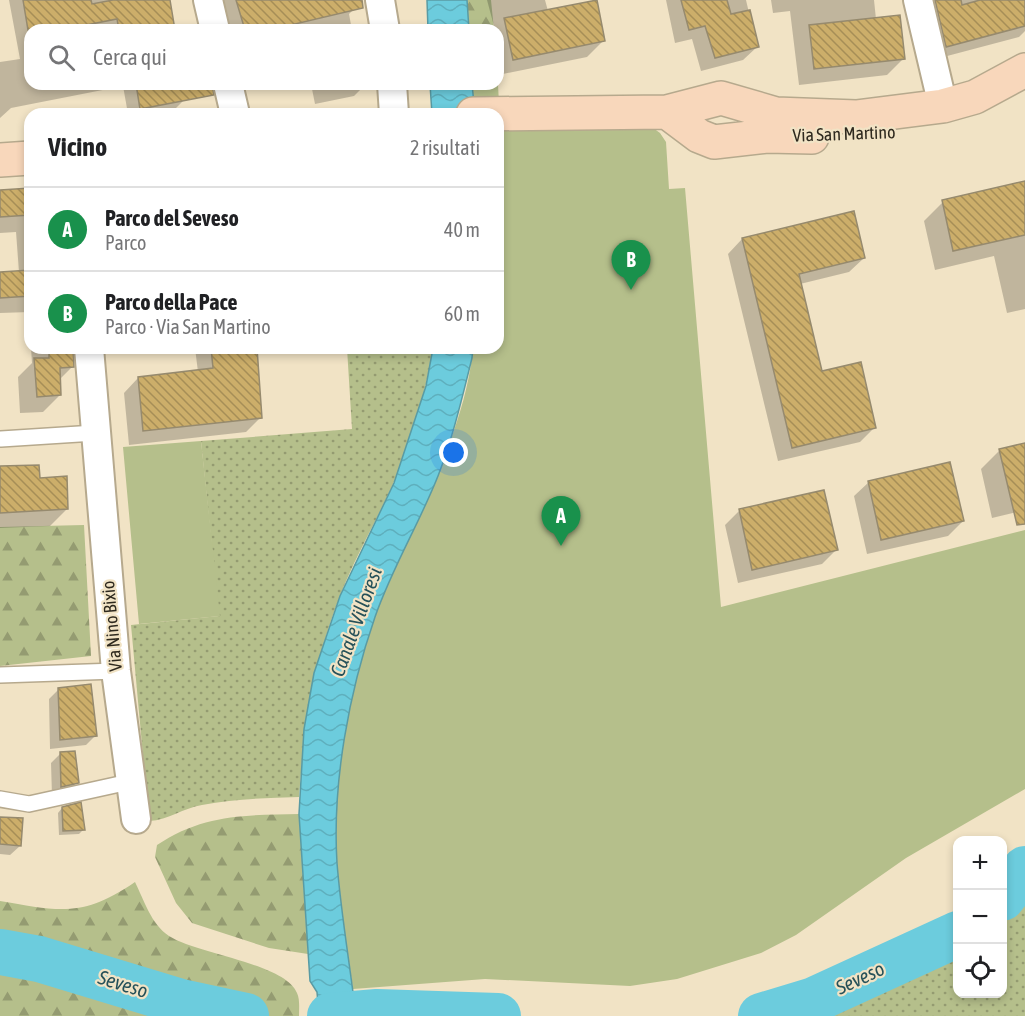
<!DOCTYPE html>
<html lang="it">
<meta charset="utf-8">
<style>
:root{--surface:#fff;--page:#f6f6f6;--text:#202124;--muted:#757577;--line:#e0e0e0;--accent:#19914c}
body{margin:0;font-family:"Asap Condensed",sans-serif;background:var(--page);color:var(--text)}
.controls{position:absolute;right:18px;bottom:18px;display:grid;overflow:hidden;border-radius:12px;box-shadow:0 3px 9px #0003}
.controls button{width:54px;height:54px;display:grid;place-items:center;padding:0;border:0;border-bottom:2px solid var(--line);background:var(--surface);color:var(--text);font:30px sans-serif}
.you{position:absolute;left:454px;top:453px;width:21px;height:21px;margin:-15px;border:4px solid #fff;border-radius:50%;background:#1a73e8;box-shadow:0 0 0 9px #1a73e833}
.badge{display:grid;place-items:center;width:39px;height:39px;border-radius:50%;background:var(--accent);color:#fff;font-size:20px;font-weight:700}
.pin{position:absolute;translate:-50% -50px;filter:drop-shadow(0 2px 3px #0008)}
.pin::after{content:'';position:absolute;top:32px;width:21px;height:18px;background:inherit;clip-path:polygon(0 0,100% 0,50% 100%)}
.list{margin:0;padding:0;list-style:none}
h2{display:flex;justify-content:space-between;align-items:center;height:78px;margin:0;padding:0 24px;font-size:26px}
h2 small{font-size:20px;font-weight:400;color:var(--muted)}
.list li{display:grid;grid-template-columns:39px 1fr auto;gap:18px;align-items:center;box-sizing:border-box;height:84px;padding:0 24px;border-top:2px solid var(--line)}
.list b{display:block;font-size:22px;white-space:nowrap}
.list p{margin:0;font-size:20px;white-space:nowrap;color:var(--muted)}
.list em{font-size:20px;font-style:normal;color:var(--muted)}
.icon{flex:none;width:33px;height:33px;fill:none;stroke:currentColor;stroke-width:2;stroke-linecap:round;stroke-linejoin:round}
.map{position:relative;flex:none;width:1025px;height:1016px;overflow:hidden}
.search{position:absolute;background:var(--surface);box-shadow:0 3px 9px #0003;left:24px;top:24px;width:480px;height:66px;display:flex;align-items:center;gap:15px;box-sizing:border-box;padding:0 21px;border-radius:18px;color:var(--muted);font-size:22px}
.panel{position:absolute;background:var(--surface);box-shadow:0 3px 9px #0003;left:24px;top:108px;width:480px;height:246px;border-radius:18px}
.map>svg:first-child{display:block}
.grass{fill:url(#grass-dots)}
.forest{fill:url(#forest-firs)}
.green{fill:#b5bf8b}
.water{fill:url(#water-waves);stroke:#599ba4;stroke-width:1.5}
.shadow{fill:#0003}
.lines{fill:none;stroke-linecap:round;stroke-linejoin:round}
.river{stroke:#6cccdd;stroke-width:46}
.building{fill:url(#building-back-hatch);stroke:#968a6e;stroke-width:1.5}
.lane-casing{stroke:#b6a98d;stroke-width:18}
.street-casing{stroke:#b6a98d;stroke-width:32}
.secondary-casing{stroke:#b6a98d;stroke-width:36}
.lane{stroke:#fff;stroke-width:15}
.street{stroke:#fff;stroke-width:28}
.secondary{stroke:#f8d7bb;stroke-width:33}
.labels{text-anchor:middle;stroke-width:4.5;stroke-linejoin:round;paint-order:stroke}
.street-label{font-size:18px;fill:#2e291e;stroke:#f1e3c5}
.water-label{font-size:20px;font-style:italic;fill:#265159;stroke:#f1e3c5}
</style>
<div class="map">
<svg width="1025" height="1016" viewBox="0 0 1025 1016">
<defs>
<pattern id="grass-dots" width="8" height="8" patternUnits="userSpaceOnUse" patternTransform="scale(1.5)"><rect width="8" height="8" fill="#b5bf8b"/><path d="M2 2h.1M6 6h.1" fill="none" stroke="#949b71" stroke-width="1.8" stroke-linecap="round"/></pattern>
<pattern id="forest-firs" width="22" height="20" patternUnits="userSpaceOnUse" patternTransform="scale(1.5)"><rect width="22" height="20" fill="#b5bf8b"/><path d="M5 1l3.5 6h-7zM16 11l3.5 6h-7z" fill="#949b71"/></pattern>
<pattern id="water-waves" width="16" height="10" patternUnits="userSpaceOnUse" patternTransform="scale(1.5)"><rect width="16" height="10" fill="#6cccdd"/><path d="M0 5q4-4 8 0t8 0" fill="none" stroke="#5eafbd"/></pattern>
<pattern id="building-back-hatch" width="6" height="6" patternUnits="userSpaceOnUse" patternTransform="scale(1.5)"><rect width="6" height="6" fill="#ccae6a"/><path d="M-1 5l2 2M0 0l6 6M5-1l2 2" fill="none" stroke="#a68e57"/></pattern>
</defs>
<rect width="100%" height="100%" fill="#f1e3c5"/>
<path class="grass" d="M347,348H433C425,394 413,441 393,484C376,522 355,557 340,596C314,662 304,727 299,797C266,798 234,799 202,805C183,808 169,820 149,821L131,625L219,616L201,441L352,429Z
M1025,896V1016H808L909,972L957,945L958,994H1002L1003,913Z"/>
<path class="forest" d="M467,0H491L494,30H469Z
M472,84H498L499,104H474Z
M84,525L91,656L0,666V527Z
M299,814L308,954L269,948L192,923L176,903L155,857L157,845C203,814 246,815 299,814Z
M135,882C144,900 151,924 169,936C199,955 285,963 297,993C300,999 299,1009 299,1016H0V901C59,911 83,918 135,882Z"/>
<path class="green" d="M578,124L649,125L660,133L666,142L669,189L685,188L721,607L1025,530V789L906,858L796,935L761,953L677,979L630,986L485,979L353,989C347,947 340,904 337,862C332,783 349,691 375,616C406,528 464,443 473,348H498V131Z
M201,441L220,616L139,624L123,447Z"/>
<path class="water" d="M427,0H467L469,30H428Z
M430,84H472L475,114H432Z
M433,348H473L472,358C462,398 453,437 438,476C419,524 392,568 375,617C349,692 332,783 337,863C341,914 350,965 356,1016H319L317,992L310,981L299,814L304,729L314,673L340,596L394,483L426,386Z"/>
<path class="shadow" d="M9,0H168L173,30H30V84H182L184,100L173,111L128,114L123,86L11,108L0,118V62L20,59Z
M222,0H351L353,10L349,14L352,30H230Z
M487,0H545L548,11L603,41L587,57L498,75V30H495Z
M666,0H746L757,47L743,60L701,71L692,39L675,43Z
M771,0H874L876,19L903,59L887,75L799,85L790,11L773,13Z
M915,0H1025V31L1019,37L932,60Z
M311,84H364L365,85L354,96L315,104Z
M1025,183V309L1007,313L994,256L935,270L924,221L943,202Z
M30,190V321V312L0,313V273L19,272L16,232L0,233V191Z
M742,239L864,258L849,272L800,284L821,373L874,428L860,442L778,461L728,254Z
M31,348H72L73,366L59,380L60,395L43,412L20,413L18,377L32,363Z
M195,348H255L260,418L246,432L129,445L124,393L138,378L198,372Z
M1025,445V510L992,518L981,469L1000,450Z
M0,468L38,479L67,509L50,526L0,528Z
M869,482L963,521L948,536L867,554L854,496Z
M740,510L836,550L822,564L738,583L725,525Z
M59,689L96,735L86,745L50,749L49,699Z
M61,753L77,782L68,792L52,796L51,763Z
M62,808L83,830L79,834L59,835L58,813Z
M0,818L20,846L10,855L0,854Z"/>
<g class="lines">
<path class="river" d="M1002,898L1025,869
M0,952L39,959L181,1002L246,1016
M330,1016L377,1012L498,1016
M761,1016L814,1000L958,934"/>
</g>
<path class="building" d="M23,0H91L92,4L113,0H170L175,30H119L117,19L61,30H28Z
M236,0H362L363,8L282,27V30H245Z
M597,0L605,41L513,60L504,18Z
M681,0H727L731,14L750,10L759,47L715,58L705,26L689,30Z
M935,0H961L962,5L980,0H1025V26L946,47Z
M900,15L905,59L814,69L809,25Z
M136,84H212L214,95L140,109Z
M1025,181V235L953,251L942,200Z
M30,188V215L0,217V190Z
M854,211L865,258L799,274L822,371L861,362L876,428L792,448L742,238Z
M30,270V296L0,298V272Z
M49,348H73L74,367L60,368L61,395L37,397L34,358H49Z
M211,348H257L262,418L143,431L138,377L213,368Z
M1025,443V524L1017,525L999,449Z
M950,462L964,521L881,540L868,481Z
M39,465L40,478L67,476L68,509L0,513V466Z
M824,490L838,550L752,570L739,509Z
M91,684L97,736L60,740L58,688Z
M75,751L79,783L61,787L60,752Z
M81,802L85,830L63,831L62,807Z
M0,817L23,818L21,846L0,844Z"/>
<g class="lines">
<defs>
<path id="lane" d="M1,439L95,433
M0,675L116,671
M0,799L29,804L129,782"/>
<path id="street" d="M208,0L215,30
M380,0L385,30
M918,0L943,106
M228,84L235,114
M392,84L394,114
M89,348L116,671L136,819"/>
<path id="secondary" d="M667,112L699,136L714,142L767,136L812,137
M473,114L667,112L721,98L776,114L856,117L943,106L975,97L1025,70
M0,160L30,158"/>
</defs>
<use href="#lane" class="lane-casing"/>
<use href="#street" class="street-casing"/>
<use href="#secondary" class="secondary-casing"/>
<use href="#lane" class="lane"/>
<use href="#street" class="street"/>
<use href="#secondary" class="secondary"/>
</g>
<g class="labels">
<g class="street-label">
<text transform="translate(844 134) rotate(-2)" y="6">Via San Martino</text>
<text transform="translate(112 626) rotate(-95)" y="6">Via Nino Bixio</text>
</g>
<g class="water-label">
<text transform="translate(356 622) rotate(-70)" y="7">Canale Villoresi</text>
<text transform="translate(860 978) rotate(-25)" y="7">Seveso</text>
<text transform="translate(123 984) rotate(17)" y="7">Seveso</text>
</g>
</g>
</svg>
<div class="controls">
<button>+</button>
<button>−</button>
<button><svg class="icon" aria-label="locate" viewBox="0 0 24 24"><circle cx="12" cy="12" r="6"/><path d="M12 2v4M12 18v4M2 12h4M18 12h4"/></svg></button>
</div>
<div class="you"></div>
<div class="pin badge" style="left:561px;top:546px">A</div>
<div class="pin badge" style="left:631px;top:290px">B</div>
<div class="search"><svg class="icon" aria-label="search" viewBox="0 0 24 24"><circle cx="10" cy="10" r="6"/><path d="M15 15l6 6"/></svg>Cerca qui</div>
<section class="panel">
<h2>Vicino<small>2 risultati</small></h2>
<ul class="list">
<li><span class="badge">A</span><div><b>Parco del Seveso</b><p>Parco</p></div><em>40 m</em></li>
<li><span class="badge">B</span><div><b>Parco della Pace</b><p>Parco · Via San Martino</p></div><em>60 m</em></li>
</ul>
</section>
</div>
